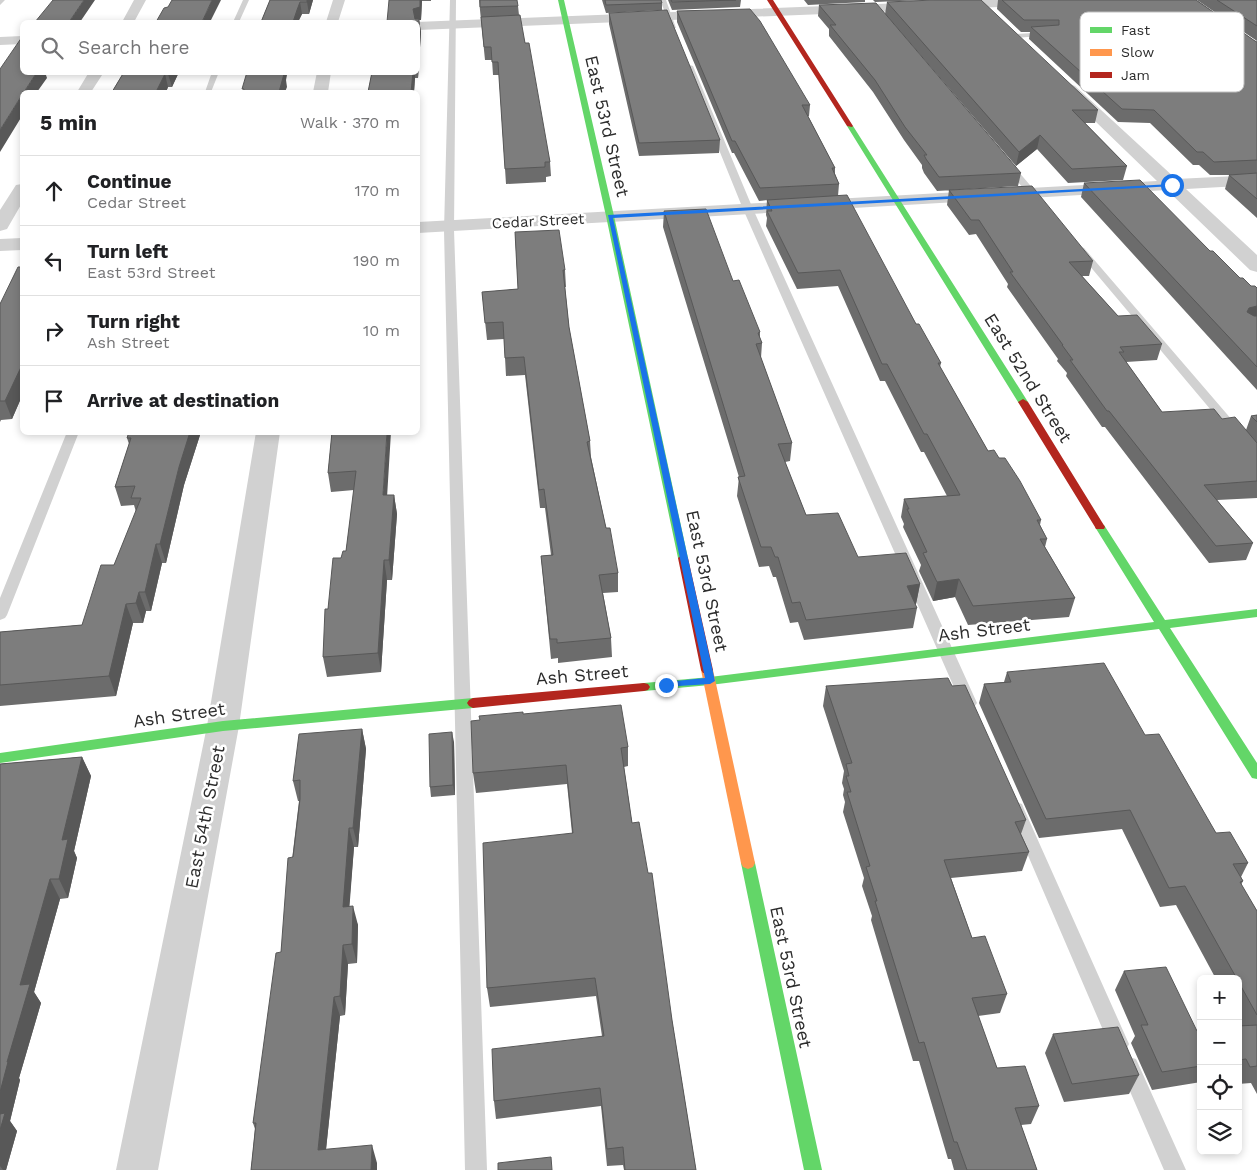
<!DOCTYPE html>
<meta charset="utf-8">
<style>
:root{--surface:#fff;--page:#f2f2f2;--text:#202124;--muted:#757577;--line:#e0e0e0}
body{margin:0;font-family:"Work Sans",sans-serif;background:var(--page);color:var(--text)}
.controls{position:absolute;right:15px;bottom:15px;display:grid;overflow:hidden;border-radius:8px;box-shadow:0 2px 8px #0003}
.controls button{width:45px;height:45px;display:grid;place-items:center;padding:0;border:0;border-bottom:1px solid var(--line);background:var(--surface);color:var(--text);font:25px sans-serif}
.stop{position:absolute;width:15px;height:15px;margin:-11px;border:4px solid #1a73e8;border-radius:50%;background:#fff}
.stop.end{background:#1a73e8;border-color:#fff;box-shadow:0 1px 5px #0008}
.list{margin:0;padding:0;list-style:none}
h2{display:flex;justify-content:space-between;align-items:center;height:65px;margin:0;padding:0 20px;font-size:21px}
h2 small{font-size:16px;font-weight:400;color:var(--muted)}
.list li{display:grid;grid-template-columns:32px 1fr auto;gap:15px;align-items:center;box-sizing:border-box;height:70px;padding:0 20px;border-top:1px solid var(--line)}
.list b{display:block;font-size:19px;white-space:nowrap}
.list p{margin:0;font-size:16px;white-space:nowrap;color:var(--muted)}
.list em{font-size:16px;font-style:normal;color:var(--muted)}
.icon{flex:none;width:28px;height:28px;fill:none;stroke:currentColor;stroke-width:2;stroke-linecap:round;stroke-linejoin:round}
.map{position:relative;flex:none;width:1257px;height:1170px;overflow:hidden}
.search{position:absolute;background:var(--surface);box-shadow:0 2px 8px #0003;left:20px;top:20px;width:400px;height:55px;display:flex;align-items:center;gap:12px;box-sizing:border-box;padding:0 18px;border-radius:8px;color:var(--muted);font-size:19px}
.panel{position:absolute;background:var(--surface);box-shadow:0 2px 8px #0003;left:20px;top:90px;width:400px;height:345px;border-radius:8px}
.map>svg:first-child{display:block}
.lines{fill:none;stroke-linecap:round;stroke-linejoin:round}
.lane{fill:#d1d1d1;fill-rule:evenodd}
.street{fill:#d1d1d1;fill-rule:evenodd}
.fast{fill:#63d668;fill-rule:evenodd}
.slow{fill:#ff974d;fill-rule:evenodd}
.jam{fill:#b3261e;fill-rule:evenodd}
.wall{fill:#6c6c6c}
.shaded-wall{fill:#585858}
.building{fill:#7d7d7d;stroke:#585858}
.route{fill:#1a73e8}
.labels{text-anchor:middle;stroke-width:5;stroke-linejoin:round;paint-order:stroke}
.far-street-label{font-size:15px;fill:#2c2c2c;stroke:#fff}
.street-label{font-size:18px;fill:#2c2c2c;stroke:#fff}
.key{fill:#fff;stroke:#c0c0c0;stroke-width:1}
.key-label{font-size:14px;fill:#2c2c2c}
</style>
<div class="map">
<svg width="1257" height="1170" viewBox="0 0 1257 1170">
<rect width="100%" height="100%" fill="#fff"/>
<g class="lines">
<path class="lane" d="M0,0H5L0,5Z
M243,0H249L239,22H233Z
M450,0H456L454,230L487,1170H465L444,230Z
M660,0H666L676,28L671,27Z
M1049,32L1051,33V35L1015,38L1012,36L1015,34Z
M686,64L693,66L753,209L977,703L974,707L969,709L964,707L961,703L743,209L685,66Z
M212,72H219L211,92H205Z
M1005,163H1011L1041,198V202H1035L1005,167Z
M1081,247L1084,248L1257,449V461L1253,460L1078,252V248Z
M67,432H79L7,615L5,618L0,620V598Z
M1016,802L1022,804L1024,809L1129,1044L1126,1050L1119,1053L1112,1050L1109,1044L1008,809L1010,804Z
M1129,1057L1136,1059L1186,1170H1164L1119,1066L1122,1059Z"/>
<path class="street" d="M134,0H146L134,22H122Z
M333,0H345L338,22H326Z
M979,0H1083L1077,4L418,30V22H416Z
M22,36V44L0,45V37Z
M89,72H104L91,92H77Z
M317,72H331L328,92H313Z
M1070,84L1075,86L1176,179L1257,175V185L1186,189L1257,255V272L1250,270L1167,190L418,233V222L1157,181L1065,92L1062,89L1065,86Z
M22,184V203L7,229L0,231V210L16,185Z
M22,238V250L0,251V239Z
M256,432H280L239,726L158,1170H116L207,726Z"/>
<path class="fast" d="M558,0H564L614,216L688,558L683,562L678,558L606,216Z
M848,125L853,126L1028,402L1026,404H1020L1018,402L847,126Z
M1100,524L1104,525L1165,620L1257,609V617L1170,628L1257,763V779L1252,778L1159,629L710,685L644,691L640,690L638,687L640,684L644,683L710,677L1154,622L1095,527Z
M473,698L477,700L479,703L477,706L473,708L223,731L0,763V753L223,721Z
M748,857L753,859L755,863L822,1170H804L741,863L743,859Z"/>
<path class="slow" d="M707,666L711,667L713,670L755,863L753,867L748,869L743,867L741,863L701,670L703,667Z"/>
<path class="jam" d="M767,0H773L853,126L852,127L847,126Z
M1023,399L1028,402L1105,527L1104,529H1096L1095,527L1018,402Z
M683,554L688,558L713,670L711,673H703L701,670L678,558Z
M644,683L648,684L650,687L648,690L644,691L473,708L469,706L467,703L469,700L473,698Z"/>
</g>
<path class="wall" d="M270,0H313L309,14H302L298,22H261Z
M389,0H431V1H422L421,20H419L421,32L418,78H415L414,92H368L372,72H418V22Z
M479,0L518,6L519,15L550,162L551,176L546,177V182L506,184L499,75H493L492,60H485Z
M602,0H661L662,3V10L606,13Z
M668,0H741L740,7L672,10Z
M804,0H865V2L808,5Z
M873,0H924L875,2Z
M998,0H1196L1255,41L1257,42V218L1225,189L1229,175H1231H1210L1199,165H1193L1150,123L1118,122L1029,39L1030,32H1021L997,9Z
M1197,0H1257V41Z
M887,2L1098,110L1095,123H1085L1127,166L1123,180L1068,183L1037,149L1016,166L885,14Z
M819,5L1021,173L1018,186L937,191L924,173L922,168V165L904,140L873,92L829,36V29L818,16Z
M677,11L810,105L809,116H808L835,168V174L839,184L838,196L916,324L941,363L940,367L988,451L999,458L1041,520L1040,525L1047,539L1045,547L1075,598L1069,617L968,625L955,597L933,601L919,571L921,565L903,527L904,524L901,517L904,499L947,496L924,452H921L885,381H880L838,286L797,289L766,226L767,218L766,215L767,200L759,201L734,153H732L677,22Z
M609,13L720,140L719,153L639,156L609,24Z
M124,72H179L172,87H168L166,92H112Z
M1084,183L1210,251L1240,278L1251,286L1257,288V390L1081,197Z
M949,190L1093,261L1089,276H1082L1118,316L1162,344L1157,360L1126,362L1162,412L1222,419L1246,430L1251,416L1257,415V498L1217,500L1253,543L1246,560L1209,563L1105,427H1102L1066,376L1067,373L1057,361L1058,359L1007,287L1008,284L976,234L969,235L947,205Z
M664,211L733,281L760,332V338L762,343L761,358L792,443L790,461L785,462L806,515L858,557L920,584L916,604H915L917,608L913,628L804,640L798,622L790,623L776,577H773L769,566L759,567L737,496L739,477L663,227Z
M515,232L565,270L566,287H565L569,327L590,441L591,457L606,528L618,573V592L603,593L611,638L612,657L558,663V658L551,659L541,556L551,555L545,508H540L525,375L506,376L504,339L487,340L482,292L518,289Z
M22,267V396L12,419L1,420L0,422V304Z
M129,432H200V435L184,485L166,563H162L151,611H146L143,623H133L116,696L0,706V632L82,625L114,565L136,512L134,505L121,506L115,487L129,444L127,438Z
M332,432L387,495H394L397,514L392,580H387L381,672L327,677L323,657L328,609L341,558L346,551L354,490L331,492L328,473Z
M1007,672L1145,735L1216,833L1248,863L1241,877L1243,881L1241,885L1257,911V1094L1251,1083L1238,1084V1026H1242L1238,1019V979H1216L1176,905L1160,907L1122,829L1039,838L979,703L984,684L1004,682Z
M826,686H952L1026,820L1021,834L1029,852L1022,871L951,878L972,938L1007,994L1000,1013L978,1016L997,1068L1039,1106L1031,1124L1021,1125L1037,1170H954L951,1159H948L919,1061H913L871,920L872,916L862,886L864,878L843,812L845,802L843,795L844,789L842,783L844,771L823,706Z
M523,714L628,747V766L624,767L632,823L672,1020L696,1170H624L623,1165L607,1166L601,1106L496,1119L494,1101L602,1036L596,996L490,1007L487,988L572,833L567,784L476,793L473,773L480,720Z
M362,729L366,749L358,847H354L349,906L358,925L357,963L348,964L345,1015L340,1016L326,1150L377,1163V1170H251L255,1129L253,1123L281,952L299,801H298L293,781Z
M454,742L455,795L431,797L430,787Z
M82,757L91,776L74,851L77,858L68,898L60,899L34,992L41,1003L19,1078L20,1080L10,1121L17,1131L6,1170H0V764Z
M1124,971L1197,1031L1201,1030V1082L1152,1090L1131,1043L1135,1036L1115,990Z
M1053,1034L1139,1075L1129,1094L1064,1102L1045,1053Z"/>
<path class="shaded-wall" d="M84,0H95L80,22H69Z
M212,0H221L210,22H202Z
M307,0H313L309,14L307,2Z
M420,0H422L421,20H419L421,32L418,78V45L413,9Z
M300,2L302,14L298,22H293L297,10Z
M37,72H48L46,75L47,78L37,92H24Z
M169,72H179L172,87L168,74Z
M281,72H287V75L286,80L287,87L285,92H279Z
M413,72H415V78L414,92H411Z
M165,74L168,87L166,92H156Z
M22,95V116L0,152V130Z
M1040,135L1037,149L1016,166L1019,152Z
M1257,306V320L1247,312L1249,308Z
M22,365V396L12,419L5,401Z
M190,432H200V435L184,485L166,563L160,544L179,467Z
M387,432H391L386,514L383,495Z
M394,495L397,514L392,580L389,560Z
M156,544L162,563L151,611L145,592Z
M384,560L387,580L381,672L378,653Z
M959,579L955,597L933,601L937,582Z
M920,584L916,604L903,606L907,586Z
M139,592L146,611L143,623L136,603Z
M126,604L133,623L116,696L109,676Z
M362,729L366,749L358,847L353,828Z
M452,732L454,742L455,795L453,785Z
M82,757L91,776L74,851L77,858L68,898L59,879L62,840Z
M349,828L354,847L348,926L343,907Z
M50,879L60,899L34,992L41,1003L19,1078L20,1080L10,1121L17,1131L6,1170H3L0,1166V1092L20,985Z
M353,906L358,925L357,963L352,944Z
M343,945L348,964L345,1015L340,996Z
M334,997L340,1016L324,1168L318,1150Z
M372,1145L377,1163V1170H371Z"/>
<path class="building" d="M53,0H84L69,22H35Z
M172,0H212L202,22H156L164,8L168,7Z
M270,0H307V2H300L297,10L293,22H261Z
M389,0H420V7L413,9L415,19H419L418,45V22H387Z
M480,0H517L518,6L480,7Z
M605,0H661L662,3L606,5Z
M671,0H736L672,2Z
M934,0H981L1098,110H1072L1127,166L1072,169L1040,135L1019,152L887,2Z
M1002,0H1196L1255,41L1257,42V160L1214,162L1203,152H1197L1154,110L1122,109L1031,27L1059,25V20H1024Z
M1217,0H1257V26Z
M876,3L1021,173L939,177L926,159L924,155H927L905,127L875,80L830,25H836L819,5Z
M750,9L760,21L810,105H802L835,168H832L839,184L760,188L735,141H732L677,11Z
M667,10L720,140L639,143L609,13Z
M520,15L525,43H529L550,162H545V167L505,169L498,62H492L491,47H484L481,17Z
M22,37V72H37L24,92H22V95L0,130V69Z
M124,72H169L168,74H165L156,92H112Z
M247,72H281V74H284L279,92H243L244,89H242Z
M372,72H413L411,92H368Z
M1257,173V199L1229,175Z
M1140,180L1210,251H1213L1240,278H1243L1251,286H1255L1257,288V306L1249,308L1247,312L1254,316H1257V367L1084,183Z
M1032,186L1093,261L1069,262L1118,316L1137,315L1162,344L1120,347L1124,352H1119L1162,412L1214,409L1222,419L1235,417L1257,443V481L1204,485L1253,543L1216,546L1109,411H1107L1070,360H1073L1062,345H1063L1010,272H1013L979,220H971L949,190Z
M847,195L916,324H919L941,363H938L988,451L994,450L999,458H1005L1020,481L1041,520H1037L1047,539H1040L1075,598L973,606L959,579L937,582L923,553L927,552L907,509H909L904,499L960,495L927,434H924L887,364H882L840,270L798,273L767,211H772L767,200Z
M706,209L733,281L739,280L760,332L758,333L762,343L756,344L792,443L778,444L806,515L838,513L858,557L906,553L920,584L907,586L917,608L806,620L800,602L792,603L778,557H775L771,547H761L738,477L745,476L664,211Z
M559,230L565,270H563L569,327L590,441L587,442L606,528H610L618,573L599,575L611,638L557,643V639H550L541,556L553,555L544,489L539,490L524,357L505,358L503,322L485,323L482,292L518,289L515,232Z
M18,267H22V365L5,401H0V304Z
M1257,415V422L1251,416Z
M129,432H190L179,467L160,544H156L145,592H139L136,603L126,604L109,676L0,685V632L82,625L101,565H114L141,498H131L135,486L115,487L131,438H127Z
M332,432H387L383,495H394L389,560H384L378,653L323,657L325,609H328L333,558H341L343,551H346L356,471L328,473Z
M1104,663L1145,735L1159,734L1216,833L1230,832L1248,863L1233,864L1243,881L1240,882L1257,911V1015L1238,981V979H1237L1185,886L1169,888L1130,810L1046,819L984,684L1011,682L1007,672Z
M948,678L952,686L965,685L1026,820L1015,822L1029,852L944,860L972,938L985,936L1007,994L972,998L997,1068L1025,1066L1039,1106L1015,1108L1037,1170H967L957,1142H954L924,1042L919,1043L875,901H877L866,867L870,866L847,792H851L846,776H849L846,764L852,763L826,686Z
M621,705L628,747L621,748L632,823L639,822L648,873H652L672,1020L696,1170H625L623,1147L607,1149L600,1088L494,1101L492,1049L604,1036L595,978L487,988L483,843L573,833L566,765L473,773L471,721L480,720L479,716L523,712V714Z
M362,729L353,828H349L343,907L353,906L352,944L343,945L340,996L334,997L318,1150L372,1145L371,1170H251L256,1123H253L276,953L281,952L288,858L293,857L300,799V780L293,781L299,734Z
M452,732L453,785L430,787L429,734Z
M82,757L62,840L68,839L59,879H50L20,985L30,984L7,1062H8L0,1092V764Z
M1166,967L1197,1031L1201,1030V1066L1162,1072L1141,1025H1148L1124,971Z
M1257,1025V1066L1250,1067L1246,1059L1238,1060V1026Z
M1118,1027L1139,1075L1072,1084L1053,1034Z
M5,1113L0,1130V1114Z
M551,1157L552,1170H498V1163Z"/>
<path class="route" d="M1172,184L1174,186L613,218L715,681L710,684L663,687V683L666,682L705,678L608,215Z"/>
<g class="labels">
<g class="far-street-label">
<text transform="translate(538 221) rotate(-3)" y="5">Cedar Street</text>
</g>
<g class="street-label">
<text transform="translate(607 126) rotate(77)" y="6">East 53rd Street</text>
<text transform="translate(1028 378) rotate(58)" y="6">East 52nd Street</text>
<text transform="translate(707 581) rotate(78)" y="6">East 53rd Street</text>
<text transform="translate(984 630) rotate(-7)" y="6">Ash Street</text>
<text transform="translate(582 675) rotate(-5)" y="6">Ash Street</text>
<text transform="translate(179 715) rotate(-8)" y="6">Ash Street</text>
<text transform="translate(205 817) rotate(-79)" y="6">East 54th Street</text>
<text transform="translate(791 977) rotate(78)" y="6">East 53rd Street</text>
</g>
</g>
<rect x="1080" y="12" width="164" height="80" rx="8" class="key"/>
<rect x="1090" y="27" width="22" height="6" fill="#63d668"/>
<rect x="1090" y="49" width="22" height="7" fill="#ff974d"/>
<rect x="1090" y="72" width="22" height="6" fill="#b3261e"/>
<g class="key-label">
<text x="1121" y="35">Fast</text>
<text x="1121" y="57">Slow</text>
<text x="1121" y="80">Jam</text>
</g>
</svg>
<div class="controls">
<button>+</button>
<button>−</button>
<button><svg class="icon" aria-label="locate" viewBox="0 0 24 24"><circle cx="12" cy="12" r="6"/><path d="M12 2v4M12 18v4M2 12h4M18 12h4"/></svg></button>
<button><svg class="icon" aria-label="layers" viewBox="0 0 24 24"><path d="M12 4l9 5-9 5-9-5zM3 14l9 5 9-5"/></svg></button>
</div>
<div class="stop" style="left:1172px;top:185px"></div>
<div class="stop end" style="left:666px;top:685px"></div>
<div class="search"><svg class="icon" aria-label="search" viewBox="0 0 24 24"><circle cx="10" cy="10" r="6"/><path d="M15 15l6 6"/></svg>Search here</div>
<section class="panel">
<h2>5 min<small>Walk · 370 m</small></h2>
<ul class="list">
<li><svg class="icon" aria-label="ahead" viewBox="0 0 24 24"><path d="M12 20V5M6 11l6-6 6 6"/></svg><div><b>Continue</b><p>Cedar Street</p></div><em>170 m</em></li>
<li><svg class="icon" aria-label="left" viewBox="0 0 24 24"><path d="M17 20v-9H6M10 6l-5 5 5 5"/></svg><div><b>Turn left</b><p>East 53rd Street</p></div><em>190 m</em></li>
<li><svg class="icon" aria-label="right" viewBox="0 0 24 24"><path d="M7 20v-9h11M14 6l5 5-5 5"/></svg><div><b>Turn right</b><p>Ash Street</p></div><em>10 m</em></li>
<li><svg class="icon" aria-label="arrive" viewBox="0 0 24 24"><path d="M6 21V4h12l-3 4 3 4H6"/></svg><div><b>Arrive at destination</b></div></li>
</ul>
</section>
</div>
